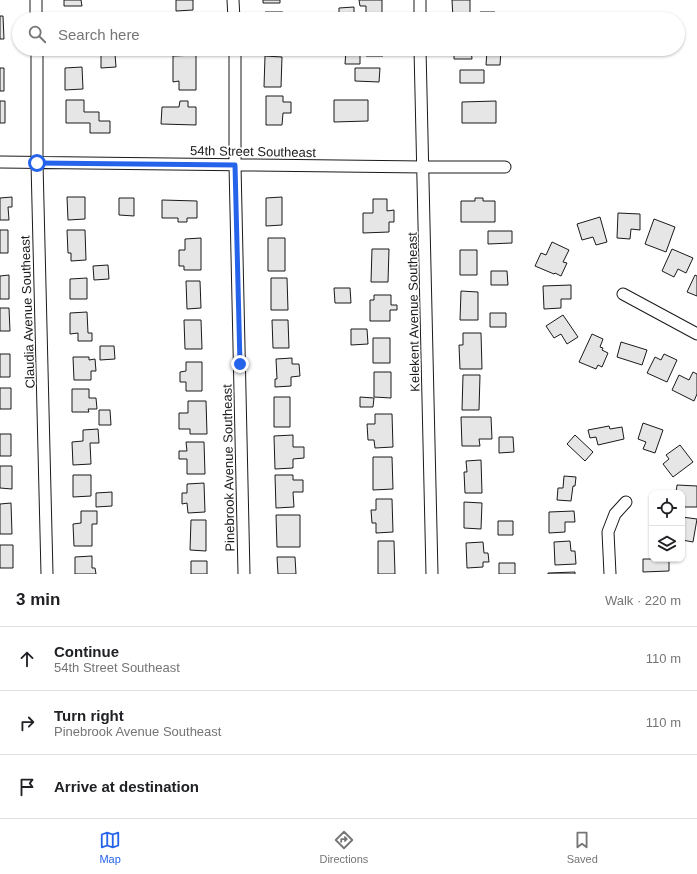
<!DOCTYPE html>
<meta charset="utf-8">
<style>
:root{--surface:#fff;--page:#f6f6f6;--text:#202124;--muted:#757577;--line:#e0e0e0;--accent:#2563eb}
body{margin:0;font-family:Arial,sans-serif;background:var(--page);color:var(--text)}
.controls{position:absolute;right:12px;bottom:12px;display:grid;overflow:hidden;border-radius:8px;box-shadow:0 1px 3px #0004}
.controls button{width:36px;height:36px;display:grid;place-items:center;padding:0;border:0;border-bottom:1px solid var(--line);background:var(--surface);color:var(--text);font:20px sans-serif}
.stop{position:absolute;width:12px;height:12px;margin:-9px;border:3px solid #2563eb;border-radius:50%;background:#fff}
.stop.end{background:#2563eb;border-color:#fff;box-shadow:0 1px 4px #0008}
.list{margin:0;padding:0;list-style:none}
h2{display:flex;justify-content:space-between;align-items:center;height:52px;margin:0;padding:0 16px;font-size:17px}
h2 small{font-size:13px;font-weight:400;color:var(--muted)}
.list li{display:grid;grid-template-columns:26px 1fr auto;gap:12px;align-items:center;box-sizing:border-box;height:64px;padding:0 16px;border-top:1px solid var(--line)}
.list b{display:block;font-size:15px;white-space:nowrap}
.list p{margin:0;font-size:13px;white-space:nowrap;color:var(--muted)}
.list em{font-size:13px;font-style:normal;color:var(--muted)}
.icon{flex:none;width:22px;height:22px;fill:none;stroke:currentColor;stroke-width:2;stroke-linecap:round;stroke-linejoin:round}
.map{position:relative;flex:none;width:697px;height:574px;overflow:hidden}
.search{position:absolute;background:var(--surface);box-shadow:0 1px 3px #0004;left:12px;right:12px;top:12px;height:44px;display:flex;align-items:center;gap:10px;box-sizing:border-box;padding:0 14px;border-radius:22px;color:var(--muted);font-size:15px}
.sheet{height:244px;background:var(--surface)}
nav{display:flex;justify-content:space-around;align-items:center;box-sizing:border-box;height:56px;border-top:1px solid var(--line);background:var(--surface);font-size:11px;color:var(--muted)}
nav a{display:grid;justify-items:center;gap:2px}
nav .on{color:var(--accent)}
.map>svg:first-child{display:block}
.building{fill:#e6e6e6;stroke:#1a1a1a}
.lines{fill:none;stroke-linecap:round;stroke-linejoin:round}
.street-casing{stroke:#1a1a1a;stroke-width:13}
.street{stroke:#fff;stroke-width:11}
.route{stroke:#2563eb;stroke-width:5}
.labels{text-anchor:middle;stroke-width:3;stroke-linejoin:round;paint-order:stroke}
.street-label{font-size:13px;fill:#1a1a1a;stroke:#fff}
</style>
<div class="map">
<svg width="697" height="574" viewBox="0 0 697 574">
<rect width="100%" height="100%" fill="#fff"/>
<path class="building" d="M64,0H81L82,6H64Z
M176,0H193V10L176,11Z
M263,0H280V3H263Z
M359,0H382V13H366V6H360Z
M452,0H470V19H453Z
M354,7V19H339V8Z
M265,12H283V19H265Z
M480,12H495V19H480Z
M0,16H3L4,39H0Z
M66,16H89V19H66Z
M86,49H96V52H86Z
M366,49H383V56H366Z
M454,49H471L472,59H454Z
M346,50H360V64H345Z
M487,50H501L500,65H486Z
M101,54H115L116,67L101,68Z
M196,55V90H179V81L173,82V56Z
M265,56L282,57L281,87H264Z
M82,67L83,89L65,90V68Z
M0,68H4V91H0Z
M355,68H380L379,82L355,81Z
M460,70H484V83H460Z
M266,96H283V102H291V113H283L282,125H266Z
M66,100H84V112H99V121H110V133H90V123H66Z
M334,100H368V121L334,122Z
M0,101H5V123H0Z
M180,101H188V107H196V125L161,124L162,107H179Z
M496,101V123H462V102Z
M12,197V207H8L9,220H0V198Z
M67,197H85V219L68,220Z
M282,197V225L266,226V198Z
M119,198H134V216L119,215Z
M475,198H483V201H495V222H461V201H475Z
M373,199H387V211L394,210V222H389V232L363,233V213H373Z
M162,200L197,201V218H187V222H178V218H162Z
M618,213L640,214V230L631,229L630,239L617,238Z
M600,217L607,242L596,245L593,237L582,240L577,224Z
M654,219L675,227L666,252L645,244Z
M0,230H8V253H0Z
M67,230H85L86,260L71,261V253H68Z
M488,231H512V243L488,244Z
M201,238V270H184V266H179V250H185V239Z
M268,238H285V271H268Z
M552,242L569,250L563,262L567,263L561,276L555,273L554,274L535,266L541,253L546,255Z
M372,249H389L388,282H371Z
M672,249L693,258L686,273L678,269L674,277L662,271Z
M460,250H477V275H460Z
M108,265L109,279L94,280L93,266Z
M491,271H507L508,285H491Z
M9,275V299H0V276Z
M695,275L697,276V296L687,292Z
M87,278V299H70V279Z
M271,278H287L288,310H271Z
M186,281H200L201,308L187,309Z
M571,285V299H561V308L544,309L543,286Z
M334,288H350L351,303H335Z
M461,291L478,292V320H460Z
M374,295H391V305H397V310H390V321H370V300H374Z
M0,308H9L10,331H0Z
M87,312L88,333H92V341H78V333L70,334V313Z
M490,313H506V327H490Z
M563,315L578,337L567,344L561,334L554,338L546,326Z
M184,320H201L202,349H185Z
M272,320H288L289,348H273Z
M351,329H367L368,344L351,345Z
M463,333H481L482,369H460L459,345H463Z
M592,334L603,339L600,347L603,348L602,350L608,353L602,367L598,365L596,369L579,362Z
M373,338H390V363H373Z
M621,342L647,350L642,365L617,357Z
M100,346H114L115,359L100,360Z
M0,354H10V377H0Z
M664,354L677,360L667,382L647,373L655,357L661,360Z
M73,357H89V360L95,359L96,371H91V380H74Z
M292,358V364H299L300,376L291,377V386L275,387V379H277L276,359Z
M186,362H202V391H186V382H180V372L186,371Z
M374,372H391V398L374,397Z
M693,372L697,374V394L694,401L672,390L679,375L689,380Z
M463,375H480L479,410H462Z
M0,388H11V409H0Z
M72,389H89V398H96L97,409H88L89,412H72Z
M274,397H290V427H274Z
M360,397L374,398L373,407H360Z
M188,401H206L207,434H190V429H179V413H188Z
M99,410H110L111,425H99Z
M375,414H392L393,447L375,448L374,440H368L367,424H375Z
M461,417H491L492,439H479L480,446H462Z
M643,423L663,430L655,453L643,449L646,442L638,439Z
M609,426L610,429L622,427L624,439L598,445L596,437L590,438L588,430Z
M98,429L99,443H90L91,464L73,465L72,442L83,441V430Z
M0,434H11V456H0Z
M293,435V447H304V458L293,459V468L275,469L274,436Z
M575,435L593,452L585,461L567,444Z
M499,437H513L514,452L499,453Z
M186,442H204L205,474H187V459H179V451H187Z
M680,445L693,462L673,477L663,464L669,459L666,455Z
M373,457H392L393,489L373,490Z
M481,460L482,493H465L464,472H467L466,461Z
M0,466H12V489L0,488Z
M73,475H91V496L73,497Z
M275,475H293V480H303V492H293L294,507L276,508Z
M564,476L576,477L575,486H573L571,501L557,500L558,488H563Z
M204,483L205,512L188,513L187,503L182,504V493H187V484Z
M677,485L697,486V507H683L682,493H676Z
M112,492V506L96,507V493Z
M376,499H392L393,532L376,533V523H372L371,510H376Z
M464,502L482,503L481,529L464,528Z
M11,503L12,534H0V504Z
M81,511H97V524H92V546H74L73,524L81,523Z
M574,511L575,522H565V532L549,533V512Z
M276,515H300V547H277Z
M682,517L697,519L693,542L682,540Z
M191,520H206V551L190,550Z
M498,521H513V535H498Z
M378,541H394L395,574H378Z
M570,541L571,551H575L576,564L555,565L554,542Z
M483,542L484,553H488L489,562H483V567L467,568L466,543Z
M0,545H13V568H0Z
M92,556V568H95L96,574H75V557Z
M277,557H295L296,574H278Z
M643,559H669V571L643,572Z
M191,561H207V574H191Z
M499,563H515V574H499Z
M575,572V574H548V573Z"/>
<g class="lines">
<defs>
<path id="street" d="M36,0V19
M233,0L234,19
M420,0V19
M37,49V163L47,574
M235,49V165L244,574
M420,49L432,574
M0,162L424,167H505
M623,294L697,334
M610,574L608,532L615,514L626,502"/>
</defs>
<use href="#street" class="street-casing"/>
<use href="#street" class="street"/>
</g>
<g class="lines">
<path class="route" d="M37,163L235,165L240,364"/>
</g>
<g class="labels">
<g class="street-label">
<text transform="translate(253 151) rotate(1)" y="5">54th Street Southeast</text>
<text transform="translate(27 312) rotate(-92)" y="5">Claudia Avenue Southeast</text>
<text transform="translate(413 312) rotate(-91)" y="5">Kelekent Avenue Southeast</text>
<text transform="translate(228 468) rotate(-91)" y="5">Pinebrook Avenue Southeast</text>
</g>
</g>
</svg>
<div class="controls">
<button><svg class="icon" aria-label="locate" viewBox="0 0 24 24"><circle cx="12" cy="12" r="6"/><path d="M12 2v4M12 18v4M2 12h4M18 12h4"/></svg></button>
<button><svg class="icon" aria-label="layers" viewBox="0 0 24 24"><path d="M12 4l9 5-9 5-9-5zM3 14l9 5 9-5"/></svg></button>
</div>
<div class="stop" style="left:37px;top:163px"></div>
<div class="stop end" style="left:240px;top:364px"></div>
<div class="search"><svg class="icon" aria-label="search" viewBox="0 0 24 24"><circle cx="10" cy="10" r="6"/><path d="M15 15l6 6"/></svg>Search here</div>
</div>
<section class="sheet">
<h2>3 min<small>Walk · 220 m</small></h2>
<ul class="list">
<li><svg class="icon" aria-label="ahead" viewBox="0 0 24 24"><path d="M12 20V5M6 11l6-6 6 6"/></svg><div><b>Continue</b><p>54th Street Southeast</p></div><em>110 m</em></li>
<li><svg class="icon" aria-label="right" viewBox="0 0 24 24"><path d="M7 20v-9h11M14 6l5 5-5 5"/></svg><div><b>Turn right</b><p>Pinebrook Avenue Southeast</p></div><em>110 m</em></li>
<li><svg class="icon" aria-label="arrive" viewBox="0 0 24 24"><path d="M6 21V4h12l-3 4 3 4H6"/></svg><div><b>Arrive at destination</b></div></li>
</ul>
</section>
<nav>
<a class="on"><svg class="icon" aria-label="map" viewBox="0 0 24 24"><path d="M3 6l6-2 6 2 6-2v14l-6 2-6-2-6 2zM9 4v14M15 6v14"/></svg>Map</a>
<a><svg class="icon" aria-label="directions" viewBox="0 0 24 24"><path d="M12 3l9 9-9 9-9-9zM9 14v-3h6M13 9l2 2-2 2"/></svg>Directions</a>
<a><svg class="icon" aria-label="saved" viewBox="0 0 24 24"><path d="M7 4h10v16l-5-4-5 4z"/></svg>Saved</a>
</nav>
